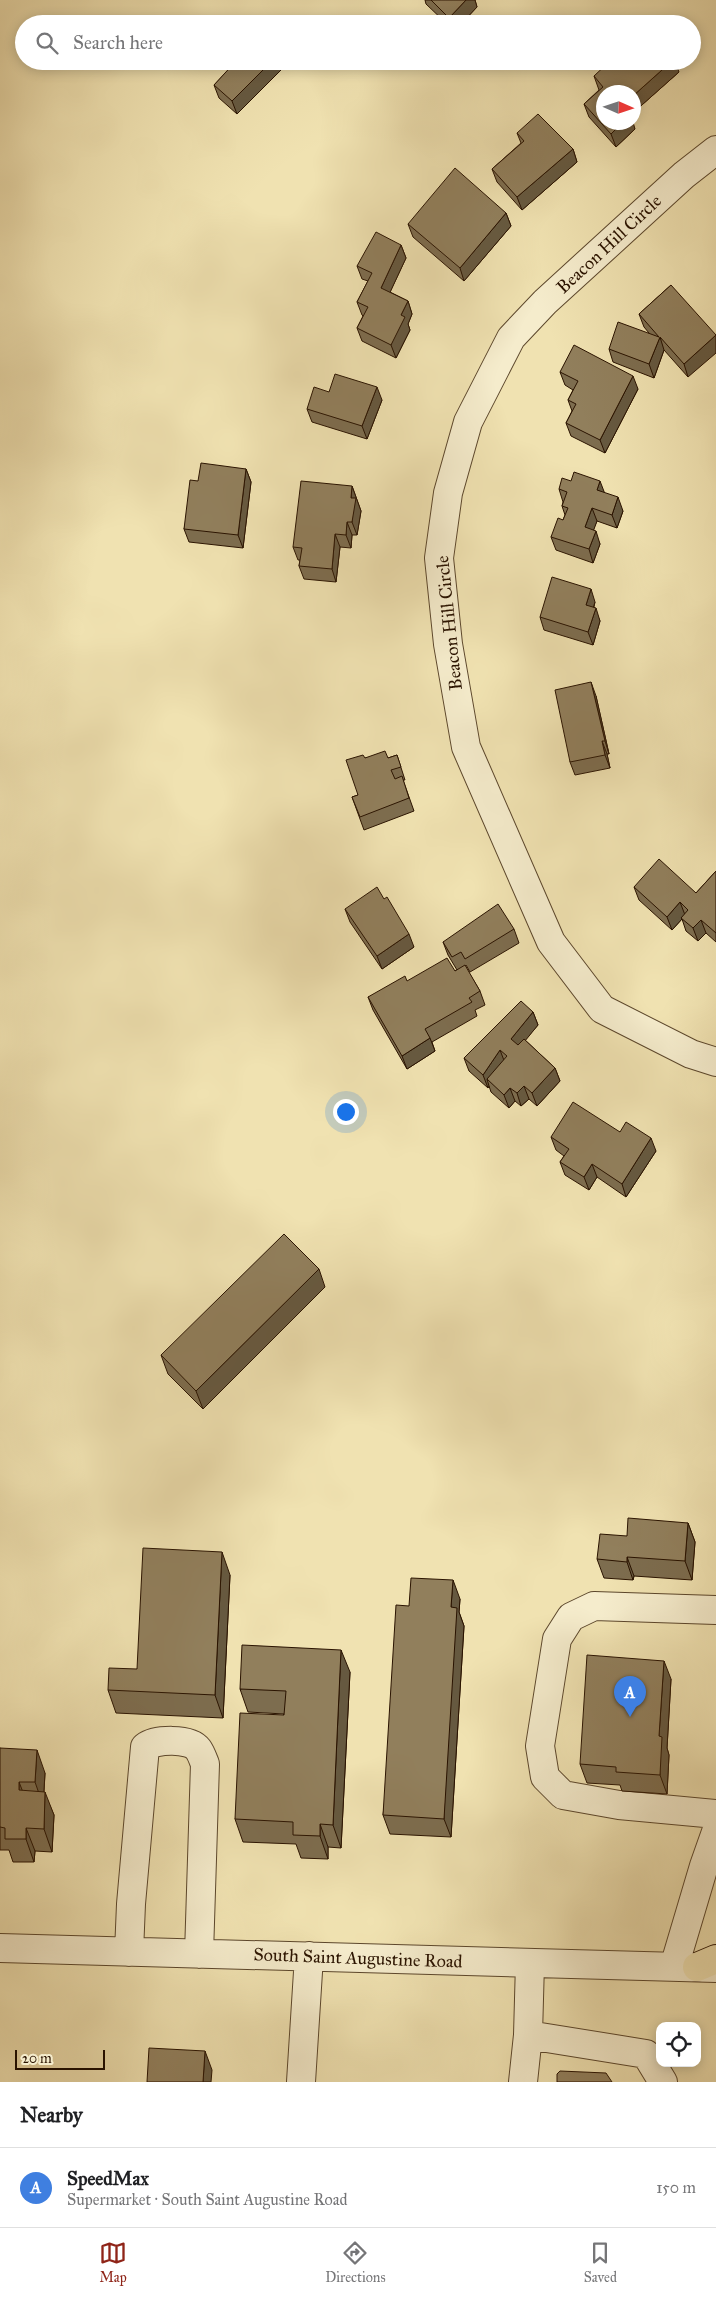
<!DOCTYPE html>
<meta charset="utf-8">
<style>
:root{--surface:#fff;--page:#f6f6f6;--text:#202124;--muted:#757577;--line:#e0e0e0;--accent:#8f2418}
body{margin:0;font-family:"IM FELL Great Primer",serif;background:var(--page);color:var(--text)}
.controls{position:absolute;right:15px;bottom:15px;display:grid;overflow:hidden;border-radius:10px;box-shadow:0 2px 12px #0003}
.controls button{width:45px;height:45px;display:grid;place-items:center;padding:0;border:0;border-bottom:1px solid var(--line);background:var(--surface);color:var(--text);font:25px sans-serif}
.compass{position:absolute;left:596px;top:85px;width:45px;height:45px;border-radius:50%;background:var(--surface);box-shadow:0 2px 12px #0003;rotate:93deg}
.scale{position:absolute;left:15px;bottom:12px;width:90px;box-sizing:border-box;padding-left:5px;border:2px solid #2a1300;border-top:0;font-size:14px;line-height:18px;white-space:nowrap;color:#2a1300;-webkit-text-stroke:4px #f5eccc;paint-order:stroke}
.you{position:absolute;left:345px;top:1111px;width:18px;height:18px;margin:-12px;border:4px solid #fff;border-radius:50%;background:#1a73e8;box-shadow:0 0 0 8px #1a73e833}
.badge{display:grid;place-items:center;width:32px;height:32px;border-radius:50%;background:var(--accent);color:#fff;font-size:16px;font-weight:700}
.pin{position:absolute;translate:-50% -41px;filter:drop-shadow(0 1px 2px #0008)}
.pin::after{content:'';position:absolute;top:26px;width:18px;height:15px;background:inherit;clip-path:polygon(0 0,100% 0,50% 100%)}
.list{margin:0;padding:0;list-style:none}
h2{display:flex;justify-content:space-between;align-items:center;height:65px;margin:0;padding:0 20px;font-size:21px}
h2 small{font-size:16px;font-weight:400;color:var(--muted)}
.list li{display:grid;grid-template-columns:32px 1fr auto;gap:15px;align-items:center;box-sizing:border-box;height:80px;padding:0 20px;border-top:1px solid var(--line)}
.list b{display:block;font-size:19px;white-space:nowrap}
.list p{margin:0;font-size:16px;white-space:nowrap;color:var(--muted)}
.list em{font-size:16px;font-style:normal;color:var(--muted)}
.icon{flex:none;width:28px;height:28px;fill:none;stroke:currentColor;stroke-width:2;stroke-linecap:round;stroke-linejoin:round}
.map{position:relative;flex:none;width:716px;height:2082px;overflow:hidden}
.search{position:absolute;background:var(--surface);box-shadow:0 2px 12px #0003;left:15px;right:15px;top:15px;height:55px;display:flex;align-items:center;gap:12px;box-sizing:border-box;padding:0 18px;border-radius:28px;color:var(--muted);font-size:19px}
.sheet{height:145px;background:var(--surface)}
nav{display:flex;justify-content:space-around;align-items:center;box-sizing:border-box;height:70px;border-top:1px solid var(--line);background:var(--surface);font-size:14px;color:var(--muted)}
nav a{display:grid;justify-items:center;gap:2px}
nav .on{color:var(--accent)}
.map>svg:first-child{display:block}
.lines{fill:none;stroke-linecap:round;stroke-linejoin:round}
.minor-casing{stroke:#5c472c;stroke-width:30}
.major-casing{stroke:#2a1300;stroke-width:30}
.minor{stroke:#f5eccc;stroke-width:28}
.major{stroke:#f0e2b1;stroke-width:28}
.wall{fill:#7d6d4f;stroke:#2a1300}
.shaded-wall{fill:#665940;stroke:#2a1300}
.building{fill:#917f5c;stroke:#2a1300}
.labels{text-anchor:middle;stroke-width:4;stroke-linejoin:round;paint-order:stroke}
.street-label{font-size:18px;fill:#2a1300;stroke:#f5eccc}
</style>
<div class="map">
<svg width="716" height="2082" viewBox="0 0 716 2082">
<rect width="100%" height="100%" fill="#f0e2b1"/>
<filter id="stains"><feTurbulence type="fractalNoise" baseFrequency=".004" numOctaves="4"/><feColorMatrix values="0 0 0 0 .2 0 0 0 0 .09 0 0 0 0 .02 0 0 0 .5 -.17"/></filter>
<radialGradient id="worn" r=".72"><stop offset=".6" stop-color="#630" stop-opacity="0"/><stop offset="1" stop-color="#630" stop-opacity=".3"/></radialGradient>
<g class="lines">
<defs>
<path id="minor" d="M716,150L684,175L545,302L511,338L468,422L448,493L439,558L448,644L466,747L551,942L602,1009L691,1054L716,1062
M716,1610L594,1606L571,1617L557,1639L540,1746L545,1777L563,1795L619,1805L716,1814
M0,1948L716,1968
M129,1952L131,1904L145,1747C155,1739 190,1738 198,1749C201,1753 203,1759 205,1764L199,1954
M530,1963L528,2035L646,2054L663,2082
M674,1967L704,1866L716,1832
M301,2082L309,1956
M523,2082L528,2035"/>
<path id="major" d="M697,1967L716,1959"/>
</defs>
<use href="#minor" class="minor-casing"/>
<use href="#major" class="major-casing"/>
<use href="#minor" class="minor"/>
<use href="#major" class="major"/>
</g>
<path class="wall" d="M425,0H475L477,7L461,24H447L426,4Z
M235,61H283L279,65L281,70L237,114L219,98L214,85L236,62Z
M679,72L634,112V92H604L635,129L616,147L589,117L584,104L599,90L594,76Z
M517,133L573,149L577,162L522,210L497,182L492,169L521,143Z
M506,213L511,226L464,281L413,237L408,224Z
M401,245L406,258L390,292L408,301L412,314L408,324L410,330L396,358L362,341L357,328L363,316L362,315L357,302L368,281L362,279L357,266Z
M671,285L688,377L664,350L654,378L613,362L609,349L649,333L644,327L639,314Z
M560,372L638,389L605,453L571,436L566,423L572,411L568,400L573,390L565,385Z
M329,392L382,400L367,439L312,422L307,409Z
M246,469L251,482L243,548L189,542L184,529L198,481Z
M352,486L361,511L357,535H352L351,548L340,547L336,582L304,579L299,566L300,560H298L293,547Z
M559,489L604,493L623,511L617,528L597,521L593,530L600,544L593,563L556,550L551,537L563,520L565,515L562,506L563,502Z
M595,602L594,607L600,621L593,645L544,630L540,617Z
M596,696L609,754H607L610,768L575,775L570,762Z
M397,755L405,780H403L414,811L364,830L352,797L358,795L365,758H388Z
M716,871V942L706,933L698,941L686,931L682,919L672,930L639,900L634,887L696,893Z
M345,909L414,947L382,969L350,922Z
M514,929L519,943L470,972L466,965L465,966L480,991L485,1005L475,1010L477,1016L432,1042L435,1051L407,1069L373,1010L368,997L457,970L448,955L443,942Z
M533,1012L538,1025L525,1040L555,1068L560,1081L537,1106L529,1099L521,1106L515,1101L509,1108L491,1092L489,1086L488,1088L469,1071L464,1058Z
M620,1132L656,1151L626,1197L597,1177L589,1190L565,1175L560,1162L564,1156L556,1150L551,1137Z
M325,1287L203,1409L168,1374L161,1355Z
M688,1523L695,1542L692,1580L634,1576L633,1580L604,1578L597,1559L627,1536Z
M230,1575L223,1718L116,1713L108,1690L137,1669Z
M460,1599L459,1612L464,1626L451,1837L390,1834L383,1815L409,1606Z
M350,1672L341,1848L328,1847V1859L301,1858L296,1844L243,1842L235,1819L284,1714L248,1712L240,1689Z
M671,1679L667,1748L669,1755L667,1794L622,1791L620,1785L587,1783L580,1764Z
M0,1748L45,1773L44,1792L54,1815L52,1852L35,1851L34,1862H13L9,1850H0Z"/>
<path class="shaded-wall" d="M466,0H475L477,7L461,24H451L449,18Z
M272,61H283L279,65L281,70L237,114L232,101Z
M672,61H675L679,72L634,112V95Z
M623,122H633L635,129L616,147L611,134Z
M573,149L577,162L522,210L517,197Z
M506,213L511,226L464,281L460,268Z
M401,245L406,258L386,301L381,288Z
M408,301L412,314L408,324L410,330L396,358L391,345L401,315Z
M716,335V353L688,377L684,364Z
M660,337L664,350L654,378L649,364Z
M633,376L638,389L605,453L600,440Z
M377,387L382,400L367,439L362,426Z
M246,469L251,482L243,548L238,535Z
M600,481L605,494L597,490Z
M352,486L361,511L357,535L352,522L351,498Z
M618,497L623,511L617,528L612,515Z
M592,508L597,521L590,540L585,527Z
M347,522L352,535L351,548L346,535Z
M596,531L600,544L593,563L589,549Z
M335,534L340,547L336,582L332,569Z
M591,589L595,602L590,618L586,605Z
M596,608L600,621L593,645L588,632Z
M591,682L596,696L609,754L605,741Z
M602,741L607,754L610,768L605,755Z
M680,902L685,915L681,918L682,919L672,930L667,917Z
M701,920L706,933L698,941L693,928Z
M409,934L414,947L382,969L377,956Z
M533,1012L538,1025L516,1052L511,1039Z
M430,1038L435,1051L407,1069L402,1056Z
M500,1050L505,1063L487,1079L489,1086L488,1088L483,1075Z
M555,1068L560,1081L537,1106L532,1093Z
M524,1086L529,1099L521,1106L517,1093Z
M510,1088L515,1101L509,1108L504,1095Z
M651,1138L656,1151L626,1197L622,1184Z
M592,1164L597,1177L589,1190L584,1177Z
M319,1269L325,1287L203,1409L196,1391Z
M688,1523L695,1542L692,1580L685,1561Z
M222,1552L230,1575L223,1718L215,1695Z
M627,1557L634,1576L633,1580L627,1562Z
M453,1580L460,1599L459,1612L464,1626L451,1837L444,1819L451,1607Z
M341,1650L350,1672L341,1848L333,1825Z
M664,1661L671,1679L667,1748L669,1755L667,1794L660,1775L659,1736Z
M37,1750L45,1773L43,1805L35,1782Z
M19,1782L28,1805L19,1790Z
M45,1792L54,1815L52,1852L44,1829Z
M320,1824L328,1847V1859L320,1836Z
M26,1828L35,1851L34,1862L26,1839Z
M205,2051L212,2070L211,2082H203Z"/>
<path class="building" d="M431,0H466L449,18Z
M638,19L642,24H633Z
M236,61H272L232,101L214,85Z
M610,61H672L634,95V92H604V122H623L611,134L584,104L603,87L594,76Z
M538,114L573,149L517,197L492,169L524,141L517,133Z
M455,168L506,213L460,268L408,224Z
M376,232L401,245L381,288L408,301L401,315L405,317L391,345L357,328L368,307L357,302L372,273L357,266Z
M671,285L716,335L684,364L660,337L649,364L609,349L618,322L659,337L639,314Z
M574,345L633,376L600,440L566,423L576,404L568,400L578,381L560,372Z
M335,374L377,387L362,426L307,409L314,387L329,392Z
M201,463L246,469L238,535L184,529L190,480L198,481Z
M574,472L600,481L597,490L618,497L612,515L592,508L585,527L596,531L589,549L551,537L558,518L563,520L568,508L562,506L567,492L559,489L562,478L571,481Z
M301,481L352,486L351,498H356L352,522H347L346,535L335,534L332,569L299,566L302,548L293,547Z
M552,577L591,589L586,605L596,608L588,632L540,617Z
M591,682L605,741H602L605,755L570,762L555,690Z
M385,751L388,758L397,755L401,767L391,770L395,779L402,776L409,798L360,817L352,797L358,795L346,760L363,755L365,758Z
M659,859L696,893L716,871V933L701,920L693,928L681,918L688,910L680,902L667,917L634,887Z
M377,887L384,899L387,897L409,934L377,956L345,909Z
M498,904L514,929L465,959L461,952L452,957L443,942Z
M447,958L455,971L465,965L480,991L469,998L472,1002L425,1029L430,1038L402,1056L368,997L405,976L407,981Z
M521,1001L533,1012L511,1039L518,1045L524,1039L555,1068L532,1093L524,1086L517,1093L510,1088L504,1095L487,1079L507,1056L500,1050L483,1075L464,1058Z
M573,1102L620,1132L626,1122L651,1138L622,1184L592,1164L584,1177L560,1162L569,1149L551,1137Z
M284,1234L319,1269L196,1391L161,1355Z
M628,1518L688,1523L685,1561L627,1557V1562L597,1559L600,1534L627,1536Z
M143,1548L222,1552L215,1695L108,1690L109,1668L137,1669Z
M411,1578L453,1580L451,1607L457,1608L444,1819L383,1815L396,1605L409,1606Z
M242,1645L341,1650L333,1825L320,1824V1836L293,1835V1822L235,1819L240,1713L284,1715L286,1691L240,1689Z
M587,1655L664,1661L659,1736L662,1737L660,1775L616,1772V1767L580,1764Z
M0,1748L37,1750L35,1782H19V1790L45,1792L44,1829L26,1828V1839H5V1828L0,1827Z
M149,2048L205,2051L203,2082H147Z
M560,2071L606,2073L612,2082H557V2074Z"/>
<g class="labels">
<g class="street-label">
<text transform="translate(609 244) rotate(-43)" y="6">Beacon Hill Circle</text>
<text transform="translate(449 623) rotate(-96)" y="6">Beacon Hill Circle</text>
<text transform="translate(358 1958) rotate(2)" y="6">South Saint Augustine Road</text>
</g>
</g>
<rect width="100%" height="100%" filter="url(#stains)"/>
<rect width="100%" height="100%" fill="url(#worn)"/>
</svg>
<div class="controls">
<button><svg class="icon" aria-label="locate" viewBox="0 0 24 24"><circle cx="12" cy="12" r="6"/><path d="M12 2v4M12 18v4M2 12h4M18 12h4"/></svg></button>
</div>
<svg class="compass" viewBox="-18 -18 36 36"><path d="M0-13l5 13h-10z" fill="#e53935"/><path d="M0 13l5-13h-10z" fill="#757577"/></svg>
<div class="scale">20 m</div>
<div class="you"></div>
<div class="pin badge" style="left:630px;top:1717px;background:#3f7fe0">A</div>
<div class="search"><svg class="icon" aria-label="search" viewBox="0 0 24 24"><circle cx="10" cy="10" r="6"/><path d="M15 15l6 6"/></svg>Search here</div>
</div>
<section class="sheet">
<h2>Nearby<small></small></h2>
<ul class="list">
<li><span class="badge" style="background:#3f7fe0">A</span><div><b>SpeedMax</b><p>Supermarket · South Saint Augustine Road</p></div><em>150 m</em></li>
</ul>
</section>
<nav>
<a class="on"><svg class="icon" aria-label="map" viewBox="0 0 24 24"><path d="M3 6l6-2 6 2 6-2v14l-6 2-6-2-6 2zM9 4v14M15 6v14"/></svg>Map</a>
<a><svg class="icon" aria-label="directions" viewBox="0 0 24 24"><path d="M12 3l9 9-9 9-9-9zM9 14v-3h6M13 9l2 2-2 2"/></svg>Directions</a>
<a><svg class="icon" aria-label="saved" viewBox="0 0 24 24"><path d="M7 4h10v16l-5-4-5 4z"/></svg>Saved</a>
</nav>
